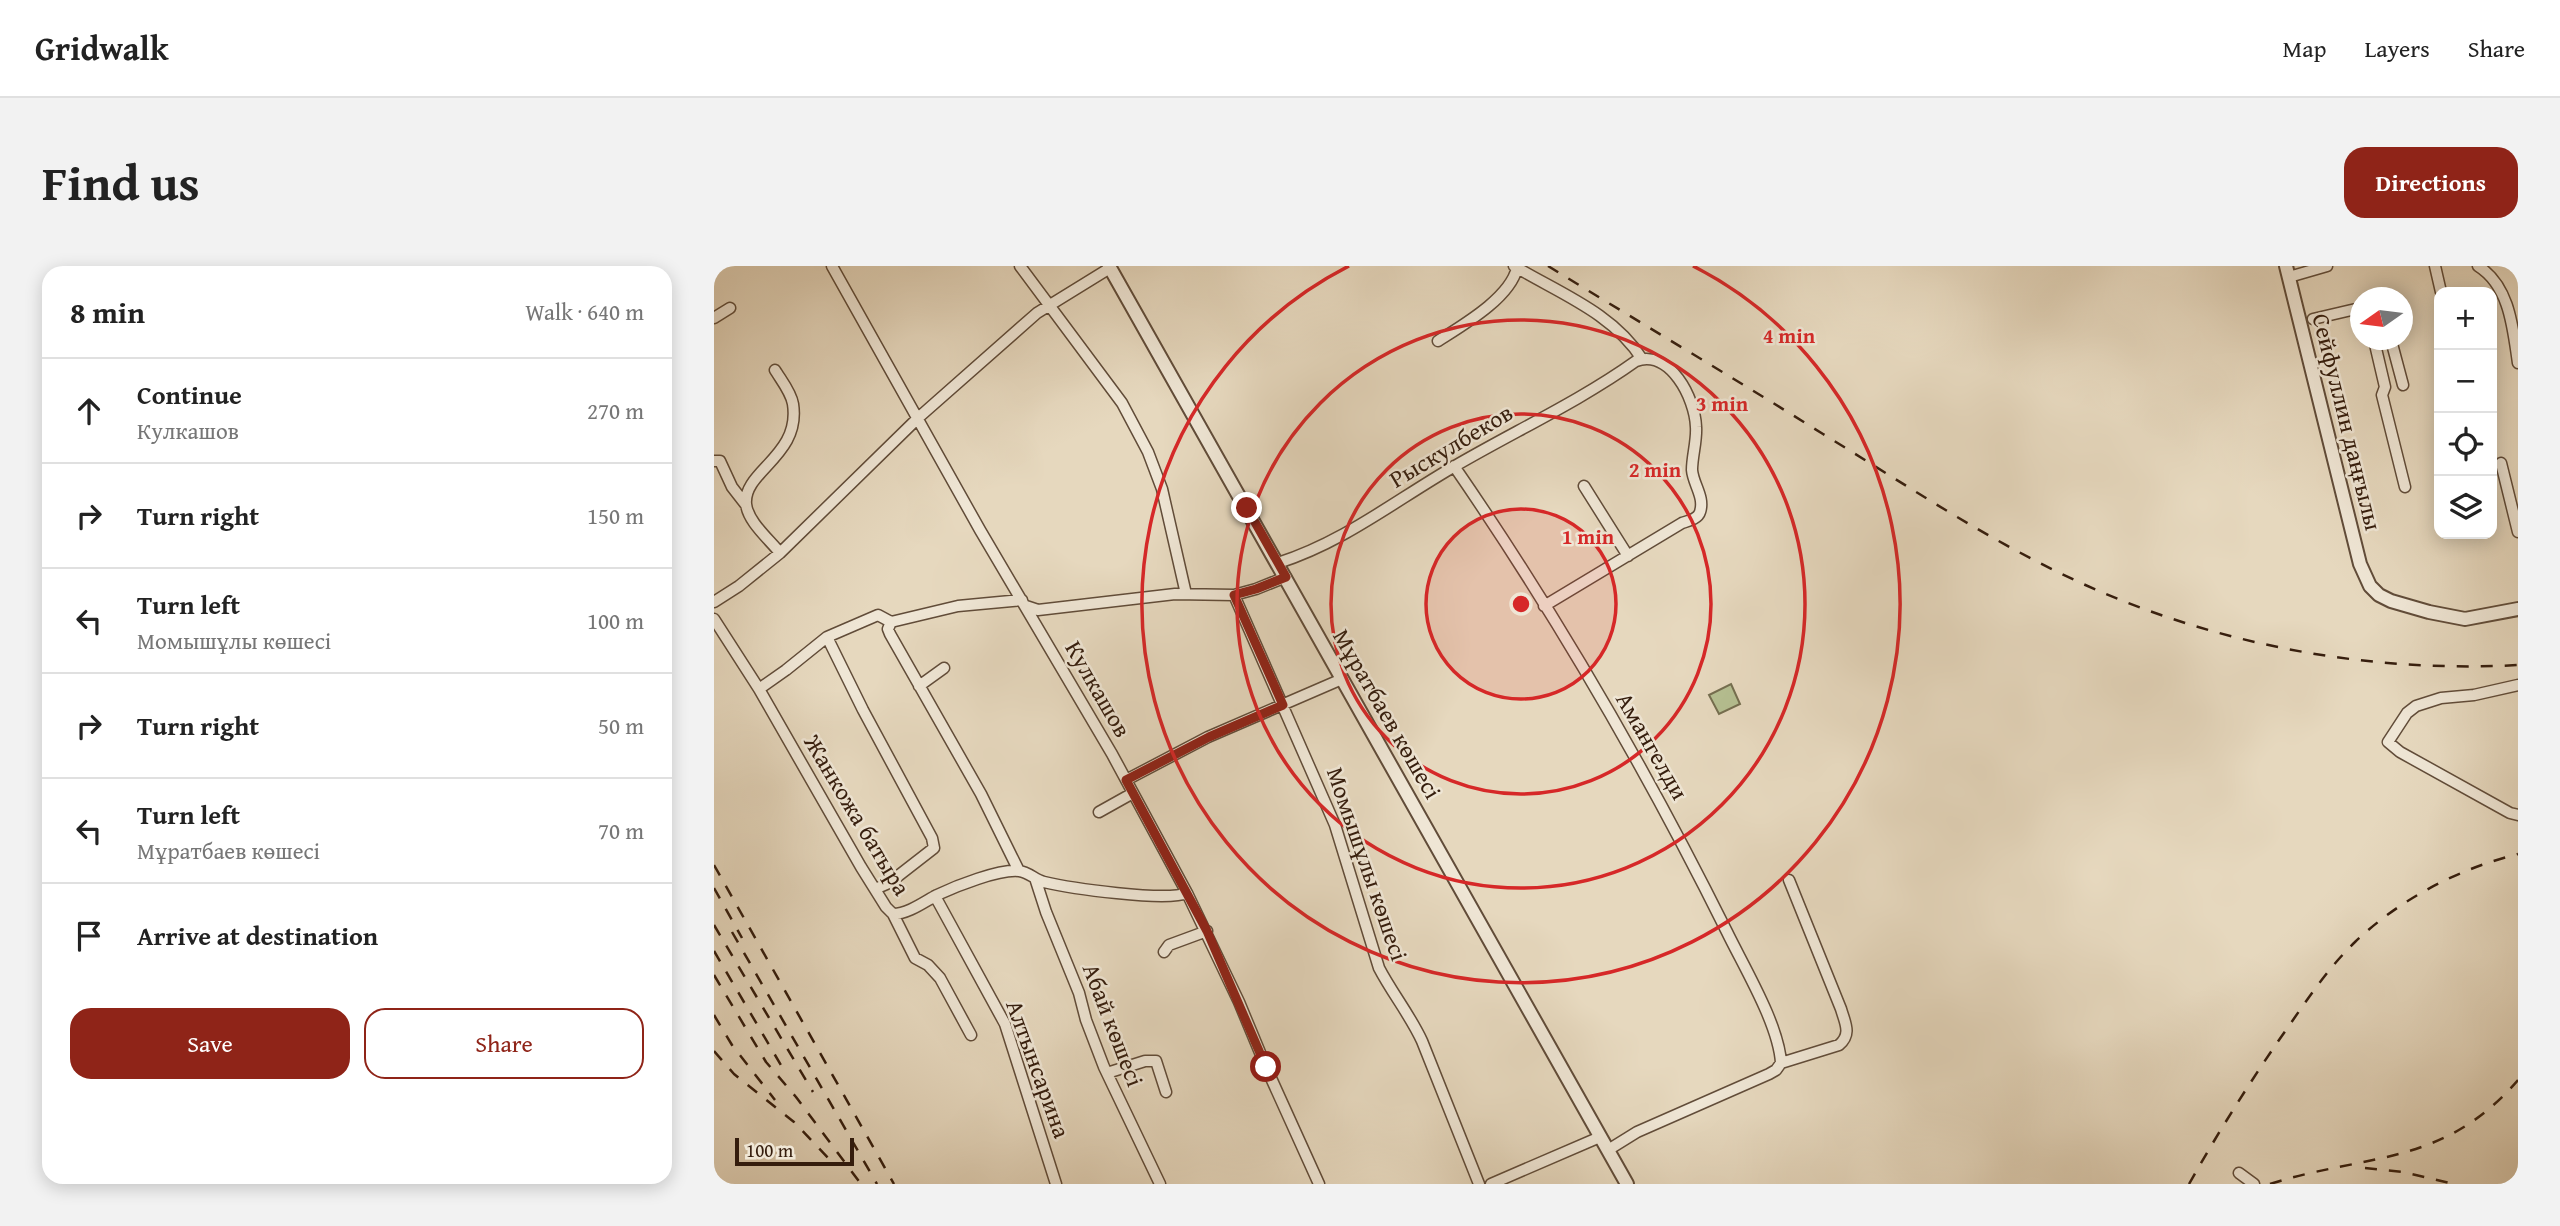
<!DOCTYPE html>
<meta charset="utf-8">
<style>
:root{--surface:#fff;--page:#f2f2f2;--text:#222;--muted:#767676;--line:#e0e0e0;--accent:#8f2418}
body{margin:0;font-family:"Gentium Book Plus",serif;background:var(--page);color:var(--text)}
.controls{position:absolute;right:21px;top:21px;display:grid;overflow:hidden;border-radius:14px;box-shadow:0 4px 18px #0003}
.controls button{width:63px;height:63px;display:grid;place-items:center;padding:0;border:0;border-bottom:2px solid var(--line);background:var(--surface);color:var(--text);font:35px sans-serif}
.compass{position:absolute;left:1636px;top:21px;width:63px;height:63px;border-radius:50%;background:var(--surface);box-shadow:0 4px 18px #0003;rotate:256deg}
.scale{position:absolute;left:21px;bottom:18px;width:119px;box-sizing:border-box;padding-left:7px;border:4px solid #351d0d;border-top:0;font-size:19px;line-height:24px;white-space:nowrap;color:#351d0d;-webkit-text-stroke:5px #efe6d5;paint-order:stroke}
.stop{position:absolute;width:21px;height:21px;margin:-16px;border:5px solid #8f2418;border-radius:50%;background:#fff}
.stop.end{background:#8f2418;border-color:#fff;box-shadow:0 2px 7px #0008}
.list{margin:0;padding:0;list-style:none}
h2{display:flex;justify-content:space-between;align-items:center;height:91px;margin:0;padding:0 28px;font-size:30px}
h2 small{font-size:23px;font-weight:400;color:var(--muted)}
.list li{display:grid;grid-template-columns:46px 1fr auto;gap:21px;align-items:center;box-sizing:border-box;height:105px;padding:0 28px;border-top:2px solid var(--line)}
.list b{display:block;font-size:26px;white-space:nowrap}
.list p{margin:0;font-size:23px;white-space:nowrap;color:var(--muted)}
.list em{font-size:23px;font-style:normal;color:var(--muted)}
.actions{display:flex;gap:14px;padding:21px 28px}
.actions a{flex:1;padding:16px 0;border:2px solid var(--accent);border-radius:21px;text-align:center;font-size:24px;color:var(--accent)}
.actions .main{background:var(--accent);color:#fff}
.icon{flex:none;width:38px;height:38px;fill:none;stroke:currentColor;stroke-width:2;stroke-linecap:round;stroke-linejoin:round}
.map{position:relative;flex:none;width:1804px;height:918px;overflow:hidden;border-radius:21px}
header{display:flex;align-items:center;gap:42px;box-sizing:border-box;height:98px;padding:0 35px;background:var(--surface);border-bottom:2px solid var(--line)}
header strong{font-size:33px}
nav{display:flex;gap:38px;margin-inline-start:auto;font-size:24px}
.intro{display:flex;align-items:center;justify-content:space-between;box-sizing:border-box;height:168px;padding:0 42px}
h1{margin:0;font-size:49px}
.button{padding:18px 32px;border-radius:21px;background:var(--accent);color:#fff;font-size:24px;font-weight:700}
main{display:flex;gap:42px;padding:0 42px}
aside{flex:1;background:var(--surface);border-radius:21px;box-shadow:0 4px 18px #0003}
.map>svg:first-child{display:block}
.green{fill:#b5bf91;stroke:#756e4f;stroke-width:2}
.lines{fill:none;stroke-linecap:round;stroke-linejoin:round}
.minor-casing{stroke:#614c39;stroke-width:13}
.tertiary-casing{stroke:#614c39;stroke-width:16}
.minor{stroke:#efe6d5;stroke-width:10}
.tertiary{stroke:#efe6d5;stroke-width:12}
.rail{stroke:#351d0d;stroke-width:2.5;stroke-dasharray:12 12;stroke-linecap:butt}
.route{stroke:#8f2418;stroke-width:9}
.ring{fill:none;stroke:#d62828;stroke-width:3.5}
.labels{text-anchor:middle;stroke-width:5;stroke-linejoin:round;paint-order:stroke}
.street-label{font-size:24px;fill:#351d0d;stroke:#efe6d5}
.centre{fill:#d62828;stroke:#efe6d5;stroke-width:3.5}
.ring-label{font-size:21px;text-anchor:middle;font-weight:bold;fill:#d62828;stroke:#efe6d5;stroke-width:5;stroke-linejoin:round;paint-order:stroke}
</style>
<header>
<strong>Gridwalk</strong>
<nav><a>Map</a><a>Layers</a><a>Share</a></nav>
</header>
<div class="intro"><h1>Find us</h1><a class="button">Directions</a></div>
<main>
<aside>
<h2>8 min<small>Walk · 640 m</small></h2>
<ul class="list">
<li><svg class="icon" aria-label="ahead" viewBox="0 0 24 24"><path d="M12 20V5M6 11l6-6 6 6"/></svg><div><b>Continue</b><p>Кулкашов</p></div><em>270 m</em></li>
<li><svg class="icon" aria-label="right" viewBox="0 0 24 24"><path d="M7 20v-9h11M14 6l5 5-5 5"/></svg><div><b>Turn right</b></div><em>150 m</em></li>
<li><svg class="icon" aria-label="left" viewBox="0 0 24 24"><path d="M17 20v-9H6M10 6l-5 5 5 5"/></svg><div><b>Turn left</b><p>Момышұлы көшесі</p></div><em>100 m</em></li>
<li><svg class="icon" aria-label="right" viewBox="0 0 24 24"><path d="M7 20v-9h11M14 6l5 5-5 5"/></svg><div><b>Turn right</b></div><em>50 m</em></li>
<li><svg class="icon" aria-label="left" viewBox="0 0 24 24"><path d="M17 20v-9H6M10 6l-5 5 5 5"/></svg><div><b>Turn left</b><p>Мұратбаев көшесі</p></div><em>70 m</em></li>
<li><svg class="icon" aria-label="arrive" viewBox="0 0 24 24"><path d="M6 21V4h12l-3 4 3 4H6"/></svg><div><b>Arrive at destination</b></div></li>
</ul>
<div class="actions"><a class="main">Save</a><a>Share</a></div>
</aside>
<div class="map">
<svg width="1804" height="918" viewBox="0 0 1804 918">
<rect width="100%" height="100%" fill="#e6d8be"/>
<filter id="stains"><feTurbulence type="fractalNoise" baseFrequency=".00286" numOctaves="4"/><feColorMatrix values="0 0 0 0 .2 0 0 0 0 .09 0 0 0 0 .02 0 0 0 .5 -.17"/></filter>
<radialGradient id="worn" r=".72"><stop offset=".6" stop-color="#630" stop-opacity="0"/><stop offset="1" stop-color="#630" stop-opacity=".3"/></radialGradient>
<path class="green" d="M1017,418L1026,438L1005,448L995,429Z"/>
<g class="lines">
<defs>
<path id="minor" d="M118,0L266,264L398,488L473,627L525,736L552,801L605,918
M306,0L408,137L434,186L448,223L472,328
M800,0C845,27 899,47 928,93
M1721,0L1727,26
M1764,0C1796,20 1799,63 1804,97
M1575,11L1613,0
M0,52L16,42
M1599,53L1646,42
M1660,74L1671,121L1668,129L1691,221
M1677,74L1689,119
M724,75C749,59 796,32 803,2
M61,104C67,114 77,126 79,138C87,190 29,205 32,238C34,256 55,273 66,287
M0,195H6L18,221L32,239
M1787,197L1804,266
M740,200C842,348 933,505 1013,666C1030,701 1065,759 1067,797
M870,220L914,290
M564,297C630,276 682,234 741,200C801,165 866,135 922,95C956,83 981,132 982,161C983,175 978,190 978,204C979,218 991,231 986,246C984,253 974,255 968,257L830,340
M520,329L621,559L665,702C678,727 696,749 708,775L765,918
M0,336L25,320L66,287L204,152L323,47L396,2
M312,340L324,344L461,328L520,329L542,323L572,311
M0,353L45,423L147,601L172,641L179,648C194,648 210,636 223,629C242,620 285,603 305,605C315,606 321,614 330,616C355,622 452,636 473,627
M177,356L174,363L176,368L267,528L305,605
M177,356L244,340L308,334
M113,371L149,444L218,572L220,582L175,617L161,623
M1804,419L1760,429L1727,432L1702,440L1693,447L1674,476L1686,486L1796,547L1804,549
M205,420L230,402
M45,423L72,404L113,371L164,349L177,356
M412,514L494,471L628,413
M385,546L419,527
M321,612L332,646L365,727L372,754L390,801L446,918
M221,630L291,758L342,918
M179,648L201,692L214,699L226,712L257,769
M450,686L455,679L493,665
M393,807L431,795H442L452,826
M894,884L923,866L1055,808L1062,804L1067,797L1125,779C1138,768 1131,757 1127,743L1075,614
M1525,907L1540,918
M777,918L886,871"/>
<path id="tertiary" d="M395,0L913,918
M1572,0L1646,298L1656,320L1665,329L1677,335L1715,346L1751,353L1804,343"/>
</defs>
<use href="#minor" class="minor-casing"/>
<use href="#tertiary" class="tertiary-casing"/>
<use href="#minor" class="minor"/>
<use href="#tertiary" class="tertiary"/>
<path class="rail" d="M834,0C925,56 1018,111 1109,168C1181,212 1251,259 1326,297C1472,373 1640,408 1804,399
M0,599L180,918
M0,622L28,672
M0,659L99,826
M18,666L163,918
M0,685L71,806
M0,709L52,796L82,831L147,918
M0,749L18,779L61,834
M0,785L20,808L80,856L119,897
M1651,902L1689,906L1740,918
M1475,918C1505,865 1537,814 1572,764C1593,734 1614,702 1641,676C1686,633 1744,603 1804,588
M1556,918C1653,887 1729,901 1804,814"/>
</g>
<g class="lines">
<path class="route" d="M533,242L572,311L542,323L520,329L569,439L495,471L412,514L493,665L552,801"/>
</g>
<circle cx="807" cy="338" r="95" fill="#d62828" fill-opacity=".12"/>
<g class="ring">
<circle cx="807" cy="338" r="95"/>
<circle cx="807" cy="338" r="190"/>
<circle cx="807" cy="338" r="284"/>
<path d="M979 0A379 379 0 1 1 635 0"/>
</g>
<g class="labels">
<g class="street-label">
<text transform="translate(1633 156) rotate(76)" y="8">Сейфуллин даңғылы</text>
<text transform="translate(737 180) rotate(-31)" y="8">Рыскулбеков</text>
<text transform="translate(384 423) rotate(60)" y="8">Кулкашов</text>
<text transform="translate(673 448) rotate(60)" y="8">Мұратбаев көшесі</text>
<text transform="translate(938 480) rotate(60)" y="8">Амангелди</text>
<text transform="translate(143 549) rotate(59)" y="8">Жанкожа батыра</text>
<text transform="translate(653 598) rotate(71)" y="8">Момышұлы көшесі</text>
<text transform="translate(399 759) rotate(69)" y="8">Абай көшесі</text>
<text transform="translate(324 803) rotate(70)" y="8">Алтынсарина</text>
</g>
</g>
<circle cx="807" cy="338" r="10" class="centre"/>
<g class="ring-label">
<text x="1075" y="77">4 min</text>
<text x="1008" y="145">3 min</text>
<text x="941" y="211">2 min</text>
<text x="874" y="278">1 min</text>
</g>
<rect width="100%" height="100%" filter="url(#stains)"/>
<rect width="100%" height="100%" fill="url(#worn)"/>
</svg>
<div class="controls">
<button>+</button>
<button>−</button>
<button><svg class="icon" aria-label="locate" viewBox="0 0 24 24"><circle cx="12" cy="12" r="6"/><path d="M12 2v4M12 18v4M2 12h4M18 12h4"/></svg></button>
<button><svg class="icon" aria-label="layers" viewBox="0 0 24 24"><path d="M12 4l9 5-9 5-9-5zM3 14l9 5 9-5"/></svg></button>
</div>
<svg class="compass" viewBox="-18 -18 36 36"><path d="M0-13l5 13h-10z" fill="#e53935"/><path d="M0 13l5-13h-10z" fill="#767676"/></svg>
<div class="scale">100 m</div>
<div class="stop" style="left:552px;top:801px"></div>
<div class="stop end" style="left:533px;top:242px"></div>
</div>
</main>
